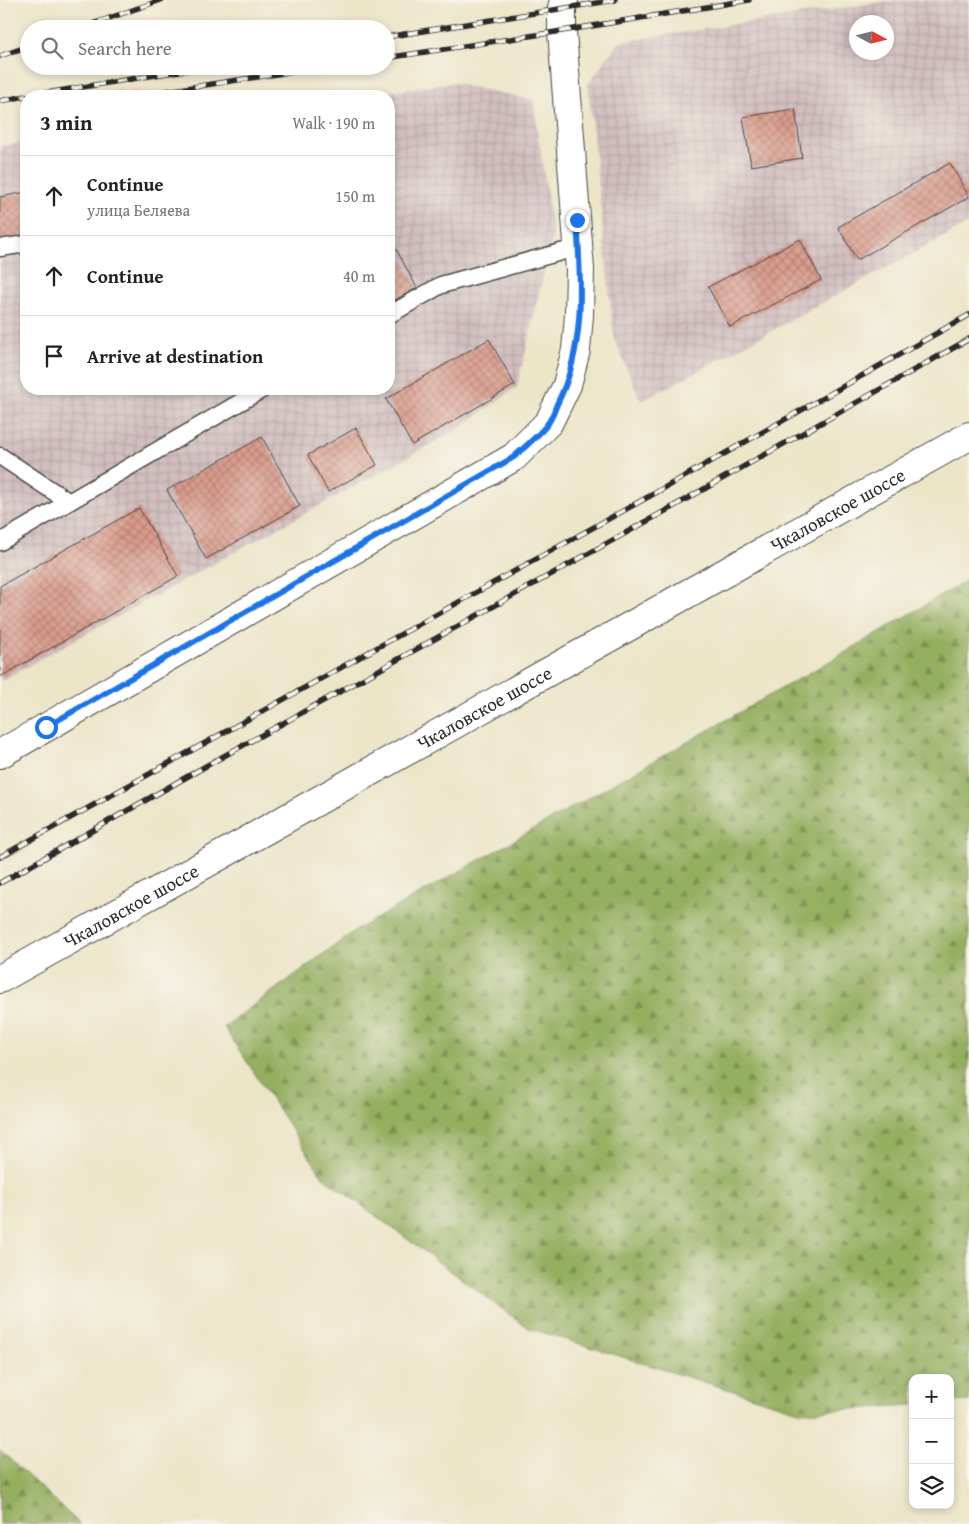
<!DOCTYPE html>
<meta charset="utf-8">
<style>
:root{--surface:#fff;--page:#f6f6f6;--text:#202124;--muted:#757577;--line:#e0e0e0}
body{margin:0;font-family:"Gentium Book Plus",serif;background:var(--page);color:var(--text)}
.controls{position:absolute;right:15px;bottom:15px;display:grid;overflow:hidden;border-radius:10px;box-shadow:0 2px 8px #0003}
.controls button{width:45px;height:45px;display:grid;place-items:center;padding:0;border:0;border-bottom:1px solid var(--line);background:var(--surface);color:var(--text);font:25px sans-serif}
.compass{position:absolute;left:849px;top:15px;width:45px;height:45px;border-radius:50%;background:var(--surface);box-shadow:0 2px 8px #0003;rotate:97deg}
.stop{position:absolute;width:15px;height:15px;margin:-11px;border:4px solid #1a73e8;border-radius:50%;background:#fff}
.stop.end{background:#1a73e8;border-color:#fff;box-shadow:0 1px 5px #0008}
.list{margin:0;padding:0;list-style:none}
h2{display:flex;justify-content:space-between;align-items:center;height:65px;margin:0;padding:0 20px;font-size:21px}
h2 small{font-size:16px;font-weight:400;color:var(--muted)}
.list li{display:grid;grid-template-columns:32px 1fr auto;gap:15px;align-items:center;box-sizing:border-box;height:80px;padding:0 20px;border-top:1px solid var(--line)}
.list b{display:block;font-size:19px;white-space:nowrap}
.list p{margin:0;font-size:16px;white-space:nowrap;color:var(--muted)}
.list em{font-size:16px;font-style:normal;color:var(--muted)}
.icon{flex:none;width:28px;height:28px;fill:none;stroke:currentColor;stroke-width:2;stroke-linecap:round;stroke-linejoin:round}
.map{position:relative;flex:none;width:969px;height:1524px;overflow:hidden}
.search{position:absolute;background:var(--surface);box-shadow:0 2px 8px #0003;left:20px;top:20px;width:375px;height:55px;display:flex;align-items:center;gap:12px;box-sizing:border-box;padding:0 18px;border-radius:28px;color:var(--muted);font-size:19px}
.panel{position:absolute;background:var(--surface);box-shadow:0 2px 8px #0003;left:20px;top:90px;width:375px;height:305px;border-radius:20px}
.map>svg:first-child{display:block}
.industrial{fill:url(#industrial-grid);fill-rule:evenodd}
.forest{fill:url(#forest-firs);stroke:#606d46}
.building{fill:url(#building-cross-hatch)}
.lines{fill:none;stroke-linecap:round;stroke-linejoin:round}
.service-casing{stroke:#484743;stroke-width:19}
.tertiary-casing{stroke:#484743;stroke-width:30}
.service{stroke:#fff;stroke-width:16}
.tertiary{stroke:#fff;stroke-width:28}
.rail-casing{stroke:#2b2b2b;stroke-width:5.5}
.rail{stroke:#f7f3e8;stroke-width:4;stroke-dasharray:11;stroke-linecap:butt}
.route{stroke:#1a73e8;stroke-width:6}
.labels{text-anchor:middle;stroke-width:4.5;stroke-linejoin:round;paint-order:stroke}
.street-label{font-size:19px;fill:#2b2b2b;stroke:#f7f3e8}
</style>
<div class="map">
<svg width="969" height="1524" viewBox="0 0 969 1524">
<defs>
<pattern id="industrial-grid" width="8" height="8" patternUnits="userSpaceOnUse" patternTransform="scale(1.25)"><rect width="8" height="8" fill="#d1bfbf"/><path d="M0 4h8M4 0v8" fill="none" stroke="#b4a4a4"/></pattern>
<pattern id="forest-firs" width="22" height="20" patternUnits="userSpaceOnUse" patternTransform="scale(1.25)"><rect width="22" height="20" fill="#95af60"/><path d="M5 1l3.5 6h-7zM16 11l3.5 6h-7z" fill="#7a8f4f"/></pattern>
<pattern id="building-cross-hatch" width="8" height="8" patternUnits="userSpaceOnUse" patternTransform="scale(1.25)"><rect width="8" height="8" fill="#da9b8c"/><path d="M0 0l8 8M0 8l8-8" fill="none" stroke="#b17f73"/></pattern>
</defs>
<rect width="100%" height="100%" fill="#f7f3e8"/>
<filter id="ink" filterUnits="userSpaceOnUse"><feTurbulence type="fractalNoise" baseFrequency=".02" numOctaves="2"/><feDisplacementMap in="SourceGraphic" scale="10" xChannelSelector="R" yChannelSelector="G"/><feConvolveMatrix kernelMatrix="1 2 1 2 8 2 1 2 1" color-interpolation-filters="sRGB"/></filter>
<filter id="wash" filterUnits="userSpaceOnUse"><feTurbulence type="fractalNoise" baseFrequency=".0096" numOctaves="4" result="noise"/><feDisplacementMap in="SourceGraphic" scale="20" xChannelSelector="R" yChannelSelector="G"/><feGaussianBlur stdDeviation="1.12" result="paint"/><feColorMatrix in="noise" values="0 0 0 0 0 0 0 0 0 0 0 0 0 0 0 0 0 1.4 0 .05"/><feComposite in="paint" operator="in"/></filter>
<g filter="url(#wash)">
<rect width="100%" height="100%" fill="#ece5c8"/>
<path class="industrial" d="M895,0H969V223L641,402L614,338L588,84L619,42ZM856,22H886V52H856Z
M452,83L533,100L553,235L517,387L455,431L0,681V146L26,143V389H389V96H357Z"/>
<path class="forest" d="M969,579V1401L950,1402V1378H913V1405L802,1412L528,1328L323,1177L224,1027L356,930L839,656Z
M0,1450L80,1524H0Z"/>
<g id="blocks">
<path class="building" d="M795,109L802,158L751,166L743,117Z
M950,163L969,197L857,260L838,227Z
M26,192V237L0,241V197Z
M389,236L417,288L389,303Z
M800,239L821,280L730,327L708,287Z
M489,339L515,385L412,445L386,399Z
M356,428L377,465L328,492L308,455Z
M262,437L300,506L206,559L167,490Z
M139,508L178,576L0,677V586Z"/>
</g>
</g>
<g filter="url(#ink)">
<use href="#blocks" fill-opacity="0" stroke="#484743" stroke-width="1"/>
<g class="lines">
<defs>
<path id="service" d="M0,248L26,244
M389,315L441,285L579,247
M0,456L69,502
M0,542L263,389"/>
<g id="tertiary">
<path d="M0,754L514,457L549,422L567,385L576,350L579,315L580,270L562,31V8L564,0"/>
<path id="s1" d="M0,979L969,436"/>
</g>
</defs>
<use href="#service" class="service-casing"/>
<use href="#tertiary" class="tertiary-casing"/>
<use href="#service" class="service"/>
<use href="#tertiary" class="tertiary"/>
<defs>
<path id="rail" d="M78,29L161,0
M386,37L615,0
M0,56L29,46
M386,58L562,31L749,0
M28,96L210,66
M107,96L154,93L329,66
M0,101L26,96
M0,857L657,492L969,315
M0,883L213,762L667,510L969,339"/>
</defs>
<use href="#rail" class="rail-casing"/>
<use href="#rail" class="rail"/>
</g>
</g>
<g class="lines" filter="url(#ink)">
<path class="route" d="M46,727L514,457C525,446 540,435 549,422C552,417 555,410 557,404C586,348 581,282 577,220"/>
</g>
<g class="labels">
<g class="street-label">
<text dy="7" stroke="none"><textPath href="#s1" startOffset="960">Чкаловское шоссе</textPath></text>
<text dy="7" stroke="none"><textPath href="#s1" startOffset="555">Чкаловское шоссе</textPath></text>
<text dy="7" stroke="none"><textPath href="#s1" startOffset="150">Чкаловское шоссе</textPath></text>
</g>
</g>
</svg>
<div class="controls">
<button>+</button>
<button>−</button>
<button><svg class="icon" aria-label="layers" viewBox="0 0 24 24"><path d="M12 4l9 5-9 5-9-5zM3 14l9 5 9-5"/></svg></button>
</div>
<svg class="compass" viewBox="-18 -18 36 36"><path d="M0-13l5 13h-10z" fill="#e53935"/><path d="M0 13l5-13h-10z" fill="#757577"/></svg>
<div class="stop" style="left:46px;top:727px"></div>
<div class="stop end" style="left:577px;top:220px"></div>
<div class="search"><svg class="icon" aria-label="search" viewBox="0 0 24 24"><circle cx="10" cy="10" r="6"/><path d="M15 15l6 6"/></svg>Search here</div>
<section class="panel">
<h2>3 min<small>Walk · 190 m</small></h2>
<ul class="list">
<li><svg class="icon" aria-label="ahead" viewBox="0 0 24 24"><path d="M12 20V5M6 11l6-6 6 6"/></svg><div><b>Continue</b><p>улица Беляева</p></div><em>150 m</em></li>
<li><svg class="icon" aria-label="ahead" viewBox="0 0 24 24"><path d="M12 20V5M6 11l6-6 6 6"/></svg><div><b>Continue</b></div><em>40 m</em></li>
<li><svg class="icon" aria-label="arrive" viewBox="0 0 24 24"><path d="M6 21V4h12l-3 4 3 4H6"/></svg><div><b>Arrive at destination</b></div></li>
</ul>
</section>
</div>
